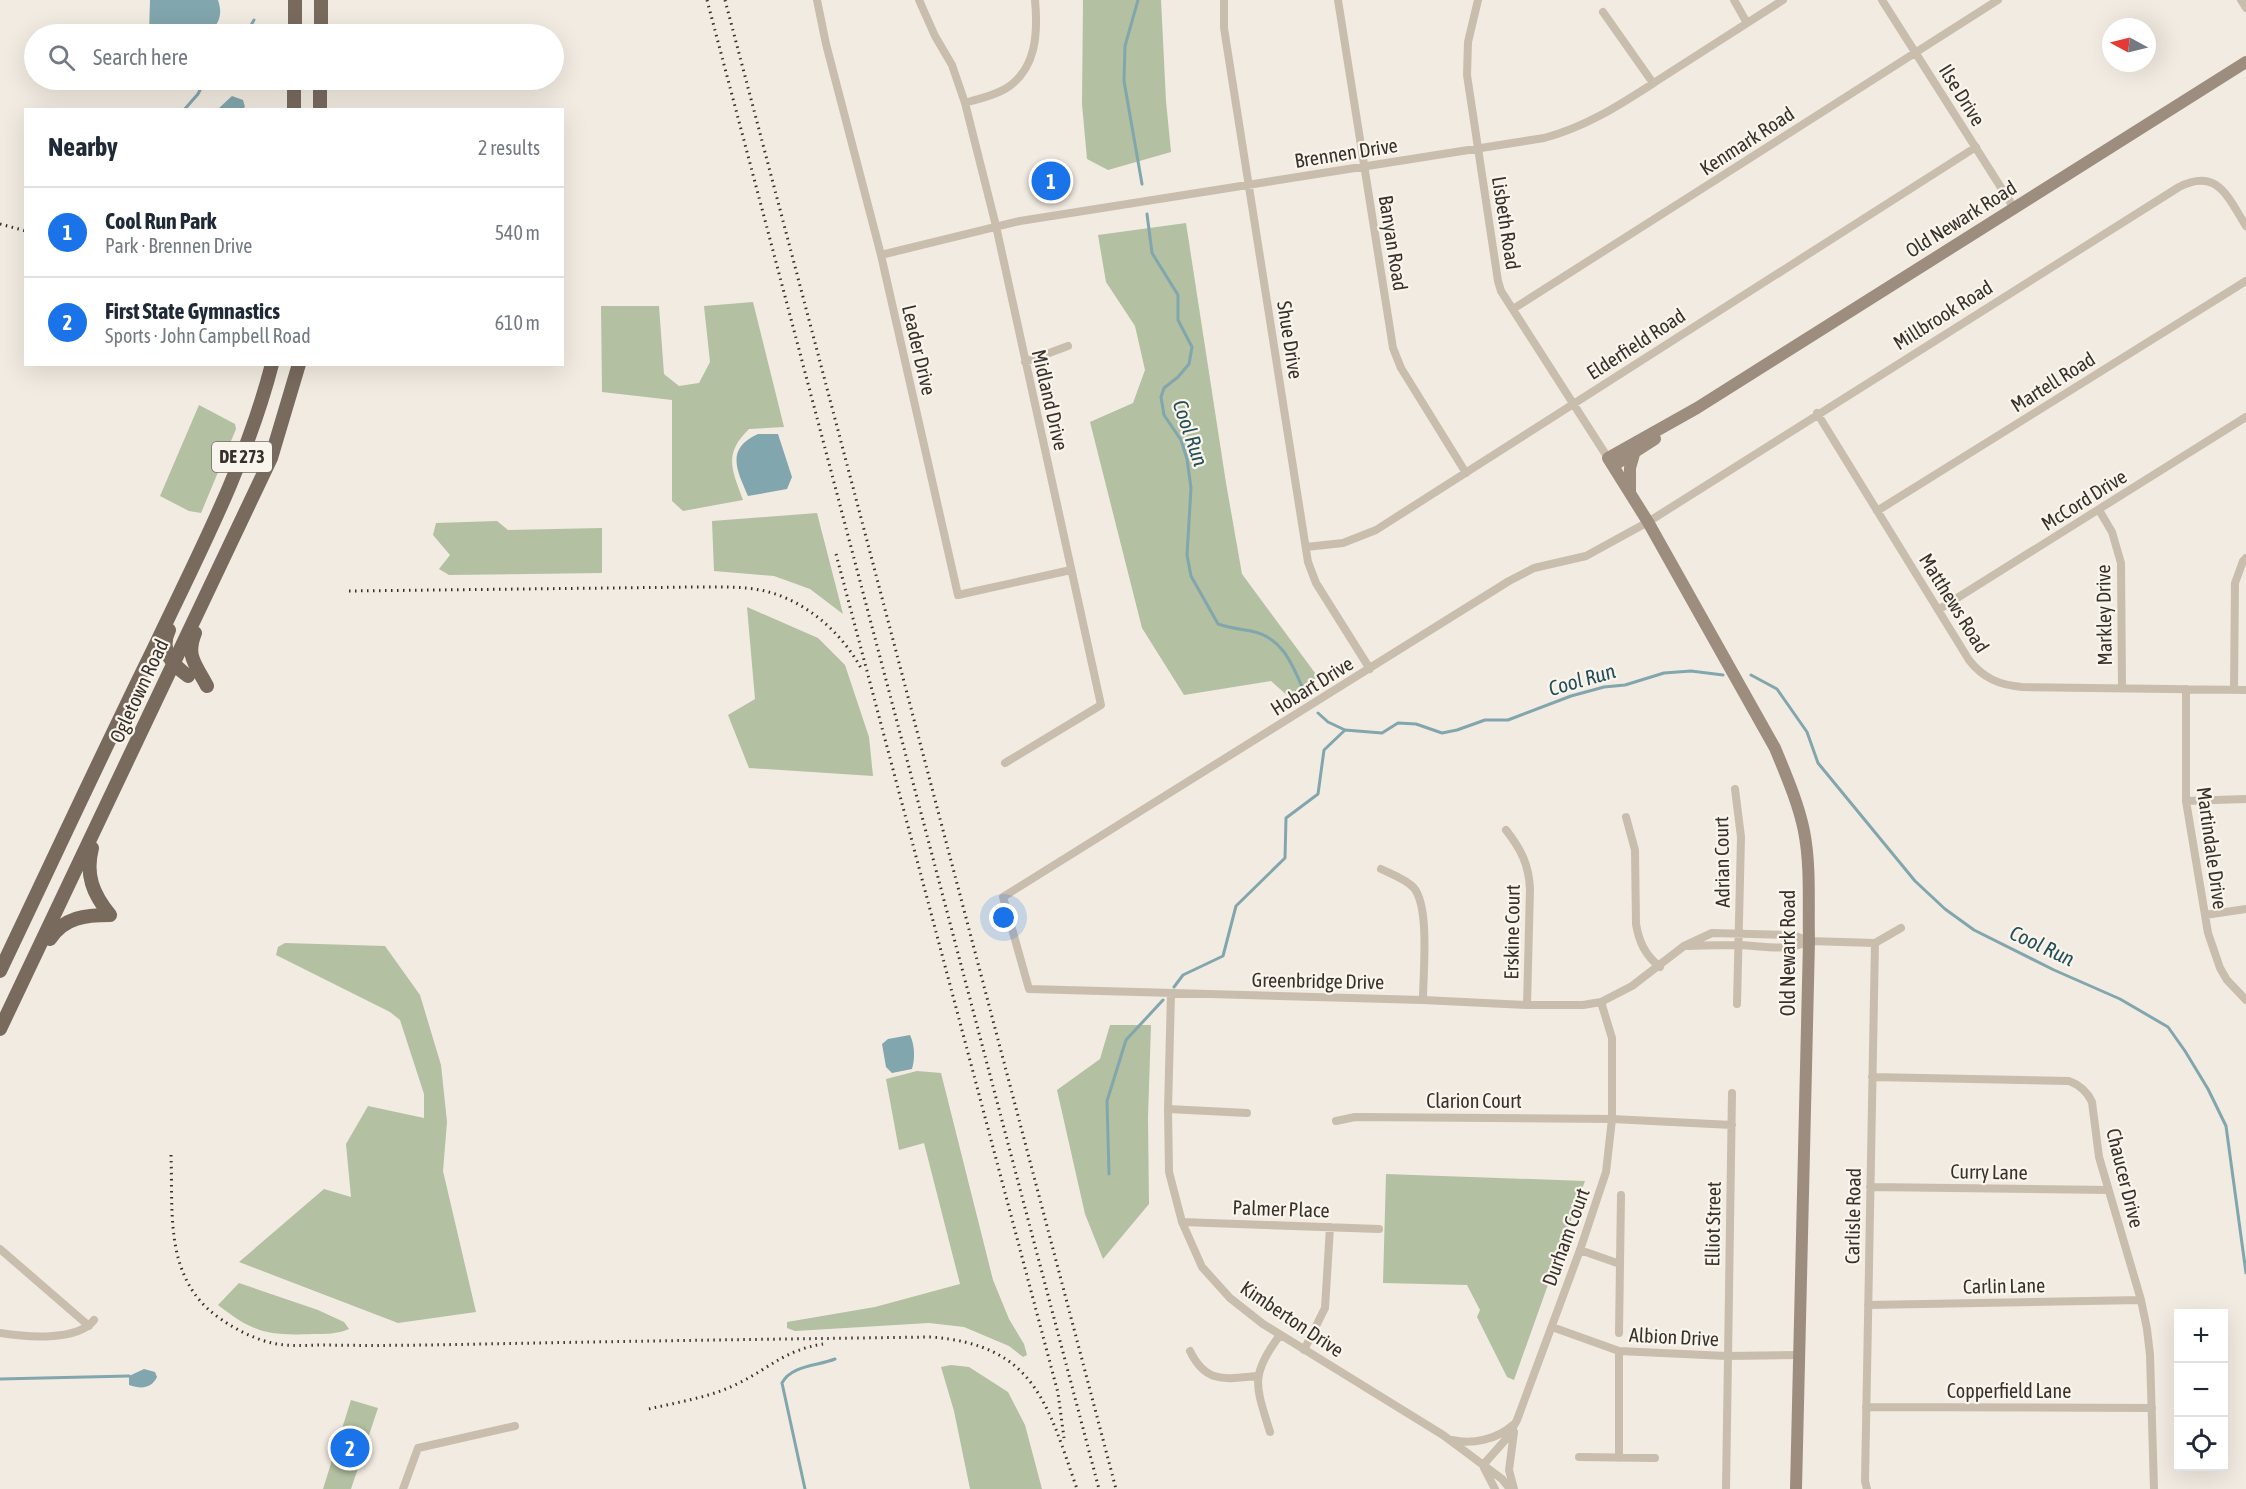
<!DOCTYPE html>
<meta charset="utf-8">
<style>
:root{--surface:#fff;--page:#f2f2f3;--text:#1f2937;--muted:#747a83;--line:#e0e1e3;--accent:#1a73e8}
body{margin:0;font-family:"Asap Condensed",sans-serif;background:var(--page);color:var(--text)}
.controls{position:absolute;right:18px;bottom:18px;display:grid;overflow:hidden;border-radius:0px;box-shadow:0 6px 24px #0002}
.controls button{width:54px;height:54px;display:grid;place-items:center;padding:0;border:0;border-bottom:2px solid var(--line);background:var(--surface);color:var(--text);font:30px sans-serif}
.compass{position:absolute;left:2102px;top:18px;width:54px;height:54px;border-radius:50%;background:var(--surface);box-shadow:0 6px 24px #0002;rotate:277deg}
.you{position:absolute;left:1004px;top:918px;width:21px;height:21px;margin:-15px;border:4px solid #fff;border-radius:50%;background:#1a73e8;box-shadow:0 0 0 9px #1a73e833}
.badge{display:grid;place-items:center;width:39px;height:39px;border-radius:50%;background:var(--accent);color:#fff;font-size:20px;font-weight:700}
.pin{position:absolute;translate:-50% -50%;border:3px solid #fff;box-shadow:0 2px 6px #0006}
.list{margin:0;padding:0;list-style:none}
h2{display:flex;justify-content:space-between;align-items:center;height:78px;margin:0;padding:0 24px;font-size:26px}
h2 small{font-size:20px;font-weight:400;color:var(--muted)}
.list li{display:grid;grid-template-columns:39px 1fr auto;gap:18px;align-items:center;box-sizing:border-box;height:90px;padding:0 24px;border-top:2px solid var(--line)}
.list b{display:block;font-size:22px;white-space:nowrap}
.list p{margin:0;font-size:20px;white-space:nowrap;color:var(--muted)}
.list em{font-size:20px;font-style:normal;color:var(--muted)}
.icon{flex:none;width:33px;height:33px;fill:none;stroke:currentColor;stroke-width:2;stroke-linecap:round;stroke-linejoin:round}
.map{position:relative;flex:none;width:2246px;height:1489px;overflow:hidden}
.search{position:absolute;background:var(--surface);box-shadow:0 6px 24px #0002;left:24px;top:24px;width:540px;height:66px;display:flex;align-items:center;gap:15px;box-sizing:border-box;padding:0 21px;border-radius:33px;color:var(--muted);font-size:22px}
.panel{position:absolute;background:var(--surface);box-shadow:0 6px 24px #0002;left:24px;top:108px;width:540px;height:258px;border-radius:0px}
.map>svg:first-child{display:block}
.green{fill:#b3c0a1}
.water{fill:#82a6ad}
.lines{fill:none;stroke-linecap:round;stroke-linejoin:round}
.stream{stroke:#82a6ad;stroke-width:3}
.street{stroke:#c9bdad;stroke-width:8}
.secondary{stroke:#9d8d7f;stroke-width:12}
.primary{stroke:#796a5e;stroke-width:14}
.rail{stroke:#38312b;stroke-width:3;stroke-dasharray:1.5 4.5;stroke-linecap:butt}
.labels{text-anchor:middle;stroke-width:4.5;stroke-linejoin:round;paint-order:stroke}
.shield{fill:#f9f5ed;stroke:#726c65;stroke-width:1.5}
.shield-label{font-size:18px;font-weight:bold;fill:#38312b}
.street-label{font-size:20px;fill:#38312b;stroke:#f9f5ed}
.water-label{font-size:21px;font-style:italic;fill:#234e57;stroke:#f9f5ed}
</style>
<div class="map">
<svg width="2246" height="1489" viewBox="0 0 2246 1489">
<rect width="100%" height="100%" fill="#f2ebe1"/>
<path class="green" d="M1083,0H1161L1166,101L1171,152L1108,170L1087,159L1082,104Z
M1186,223L1226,483L1242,574L1318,677L1289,697L1271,681L1184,695L1142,628L1090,422L1133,403L1145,370L1135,326L1106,282L1098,235Z
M753,302L784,427L749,429C723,454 732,470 743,500L683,511L672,501V400L602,392L601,306H659L664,374L679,386L699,383L710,362L704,306Z
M199,405L235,424L236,429L201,513L189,511L160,496Z
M817,513L843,614L810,589L774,576L714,571L712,521Z
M497,521L508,530L602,528V573L449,575L439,569L450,555L433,535L436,523Z
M747,607L818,638L845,665L869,737L873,776L749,768L728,715L755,699Z
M285,943L385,946L420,995L441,1065L447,1122L443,1171L476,1312L398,1323L239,1262L324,1189L351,1197L346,1144L368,1106L424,1118V1094L400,1020L390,1012L276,955L278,947Z
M1110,1025H1151L1148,1118L1149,1204L1103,1259L1085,1214L1057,1090L1100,1059Z
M917,1071L941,1073L993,1280L1009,1319L1024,1344L1027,1355L1023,1357L1009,1346L964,1327L929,1323L795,1331L787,1328V1322L875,1307L960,1284L924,1143L899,1150L886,1079Z
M1386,1174L1585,1181L1514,1380L1507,1377L1477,1317L1480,1310L1467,1285L1383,1283Z
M239,1283L318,1310L344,1322L349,1329C337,1334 326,1334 313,1334C268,1336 254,1333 218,1305Z
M951,1365L969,1367L1008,1392L1025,1425L1042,1489H970L954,1411L941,1367Z
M351,1400L378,1408L351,1489H323Z"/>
<path class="water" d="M150,0H218C223,15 219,22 210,34H149Z
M232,96L243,100L245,107L242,109H218Z
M758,434H778L792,477L787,489L748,496C737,470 725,449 758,434Z
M910,1035C915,1045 915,1059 912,1069L892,1073L886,1067L882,1044L888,1039Z
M144,1369L155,1372L157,1377C151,1389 141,1389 129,1385V1376Z"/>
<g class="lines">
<path class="stream" d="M1138,0L1125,46L1124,81L1142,184
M238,34L250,27L254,20
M184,110L198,94L205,80
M1147,214L1152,253L1178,295V320L1192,347L1189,364L1178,377L1164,388L1161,397L1164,415L1181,440L1187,459L1191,488L1187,555L1191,576L1218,624C1230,628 1240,629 1251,631C1286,638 1294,670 1307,698
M1751,675L1777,689L1807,732L1818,763L1915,881L1945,909L1974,930L2054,970L2120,999L2168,1027L2185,1051L2208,1089L2226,1126L2246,1273
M1318,713L1328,722L1345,730L1382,733L1398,723L1416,724L1442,733L1457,730L1485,720H1508L1571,696L1604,687L1625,685L1664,673L1691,671L1723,675
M1174,987L1183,975L1223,956L1236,906L1285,858L1286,818L1318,794L1324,750L1344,731
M1109,1174L1107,1101L1126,1040L1163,1000
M0,1379L129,1376
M805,1489L782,1383C791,1365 818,1366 835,1359"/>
<path class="street" d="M817,0L826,44L881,255L958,595L1071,570
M919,0L935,36L952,65L965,103L996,226L1101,705L1005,763
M1224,0V28L1308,562L1316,583L1370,669
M1338,0L1393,348L1401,368L1466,473
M1478,0L1468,42L1467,75L1498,281L1501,291L1608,458
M1734,0L1747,23
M1882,0L2014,208
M2241,0L2246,8
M1603,12L1653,83
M965,103C978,99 993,96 1005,89C1037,70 1038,32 1035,0
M881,255L1020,221L1544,138C1590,126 1627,100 1666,75C1705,50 1744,25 1783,0
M1513,309L1998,0
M1025,362L1068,346
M1817,413L1969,660C1983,678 1999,685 2022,687L2246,690
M2099,510L2112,532L2121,563L2122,688
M1877,511L2246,281
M1306,547L1343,543L1376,530L1976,147
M1938,610L2246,417
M2186,689V801L2208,933L2220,968L2227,980L2246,1000
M2234,690L2235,583L2243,561L2246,558
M1735,789L1741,837L1737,1004
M2186,801L2246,799
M1626,817L1635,850L1636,924C1639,942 1645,955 1660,967
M1506,830C1521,849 1529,865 1530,889L1527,1005
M1381,869C1391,874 1406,879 1414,888C1430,908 1423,973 1423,1000
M2205,915L2246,909
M1901,928L1875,943L1809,941L1793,935L1712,933L1684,946L1632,986L1601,1002L1583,1005H1527L1423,1000L1029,989L1003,897L1509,581L1534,568L1586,556L1648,522L2179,187C2218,167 2228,198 2246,226
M1688,946C1705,945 1722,945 1740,945C1763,946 1788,952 1809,941
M1171,994L1168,1109L1169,1172L1182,1222L1202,1267L1230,1298L1263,1324L1443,1435L1502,1479L1510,1489
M1872,1077L2069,1081C2080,1085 2087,1091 2092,1102L2099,1157L2141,1300L2147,1329L2150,1355L2154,1489
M1168,1109L1247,1113
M1336,1121L1355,1117L1612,1119L1732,1125
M1870,1187L2108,1190
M1182,1222L1379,1229
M0,1249L89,1326
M1580,1250L1620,1264
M1868,1305L2141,1300
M1552,1327L1619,1351L1726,1356L1800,1355
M0,1333C25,1337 77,1342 94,1320
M1619,1333L1621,1195
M1304,1350L1325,1308L1330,1227
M1190,1351C1206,1384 1225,1379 1257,1376
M1866,1407L2152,1408
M1270,1432C1256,1386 1249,1376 1280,1335
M1452,1440C1472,1445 1498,1439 1513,1425
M1579,1457L1655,1458
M1619,1458V1351
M1483,1465L1507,1438L1517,1420L1580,1250L1606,1172L1612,1119V1038L1601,1002
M1484,1468L1495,1489
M403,1489L418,1448L515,1426
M1514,1489L1509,1470L1514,1432
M1726,1489L1732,1093
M1867,1489L1865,1481L1875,943"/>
<path class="secondary" d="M1613,466L1655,439
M1630,491V468L1634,454
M1796,1489L1809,941C1808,905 1811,867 1804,831C1798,802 1786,775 1775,748L1648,522L1608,458L1697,408L2246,62"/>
<path class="primary" d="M295,34V0
M321,34V0
M294,110V80
M320,110V80
M169,630C159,651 172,664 188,676
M195,633C185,657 197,666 207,686
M92,848C85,875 93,894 110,915
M50,939C64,917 86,915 110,915
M0,971C51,864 101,756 153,650C197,557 246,465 272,364
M0,1029L271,458L299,364"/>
<path class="rail" d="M707,0L1099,1489
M725,0L1116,1489
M0,224L26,231
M836,554L1058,1393L1064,1438
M349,591L695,587C719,587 743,586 765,591C806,601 841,632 861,668
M171,1155C173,1209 165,1269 208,1309C225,1324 250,1338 272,1343C289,1347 308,1345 326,1345C379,1346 432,1345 485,1344C634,1341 782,1339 931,1337C1035,1345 1047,1403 1077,1489
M649,1409C678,1402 712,1397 739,1383C771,1367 785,1350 823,1344"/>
</g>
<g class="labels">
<rect class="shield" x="212" y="442" width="60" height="30" rx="4.5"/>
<g class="shield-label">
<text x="242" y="463">DE 273</text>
</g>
<g class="street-label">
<text transform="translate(1962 95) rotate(58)" y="7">Ilse Drive</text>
<text transform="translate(1747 141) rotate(-33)" y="7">Kenmark Road</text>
<text transform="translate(1346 153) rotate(-9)" y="7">Brennen Drive</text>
<text transform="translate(1961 219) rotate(-32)" y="7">Old Newark Road</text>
<text transform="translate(1506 223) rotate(81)" y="7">Lisbeth Road</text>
<text transform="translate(1393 243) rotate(81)" y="7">Banyan Road</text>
<text transform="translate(1943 315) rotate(-32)" y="7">Millbrook Road</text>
<text transform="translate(1290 340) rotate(81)" y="7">Shue Drive</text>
<text transform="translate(1636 344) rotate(-33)" y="7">Elderfield Road</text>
<text transform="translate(919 350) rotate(77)" y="7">Leader Drive</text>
<text transform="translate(2053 382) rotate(-32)" y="7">Martell Road</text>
<text transform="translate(1050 400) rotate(77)" y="7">Midland Drive</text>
<text transform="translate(2084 500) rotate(-32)" y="7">McCord Drive</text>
<text transform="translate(1954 603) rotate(58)" y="7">Matthews Road</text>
<text transform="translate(2104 615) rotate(-91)" y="7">Markley Drive</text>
<text transform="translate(1312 686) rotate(-32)" y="7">Hobart Drive</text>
<text transform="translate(139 691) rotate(-65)" y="7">Ogletown Road</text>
<text transform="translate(2212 848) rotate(82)" y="7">Martindale Drive</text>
<text transform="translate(1722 862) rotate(-91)" y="7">Adrian Court</text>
<text transform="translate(1512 932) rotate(-89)" y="7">Erskine Court</text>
<text transform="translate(1788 953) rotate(-90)" y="7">Old Newark Road</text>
<text transform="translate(1318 981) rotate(1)" y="7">Greenbridge Drive</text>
<text x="1474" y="1108">Clarion Court</text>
<text transform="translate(1989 1172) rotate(1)" y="7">Curry Lane</text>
<text transform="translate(2125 1178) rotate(76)" y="7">Chaucer Drive</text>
<text transform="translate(1281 1209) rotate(2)" y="7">Palmer Place</text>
<text transform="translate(1853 1216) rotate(-89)" y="7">Carlisle Road</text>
<text transform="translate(1713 1224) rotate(-89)" y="7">Elliot Street</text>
<text transform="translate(1566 1237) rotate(-70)" y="7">Durham Court</text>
<text transform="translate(2004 1286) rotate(-1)" y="7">Carlin Lane</text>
<text transform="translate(1292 1319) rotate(34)" y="7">Kimberton Drive</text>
<text transform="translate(1674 1337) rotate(3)" y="7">Albion Drive</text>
<text x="2009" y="1398">Copperfield Lane</text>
</g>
<g class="water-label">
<text transform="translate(1190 433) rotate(71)" y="7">Cool Run</text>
<text transform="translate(1582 680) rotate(-16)" y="7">Cool Run</text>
<text transform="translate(2042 946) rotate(25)" y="7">Cool Run</text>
</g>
</g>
</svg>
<div class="controls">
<button>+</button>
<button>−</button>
<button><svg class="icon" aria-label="locate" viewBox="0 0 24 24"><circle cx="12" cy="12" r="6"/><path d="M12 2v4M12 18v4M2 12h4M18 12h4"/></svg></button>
</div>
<svg class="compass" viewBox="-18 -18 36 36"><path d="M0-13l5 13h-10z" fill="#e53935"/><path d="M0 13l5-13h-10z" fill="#747a83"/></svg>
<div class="you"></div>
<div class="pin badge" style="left:1051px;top:181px">1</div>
<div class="pin badge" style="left:350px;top:1448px">2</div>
<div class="search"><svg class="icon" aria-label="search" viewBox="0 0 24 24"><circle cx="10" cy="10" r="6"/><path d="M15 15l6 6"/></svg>Search here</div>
<section class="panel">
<h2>Nearby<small>2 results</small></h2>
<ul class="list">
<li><span class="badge">1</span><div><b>Cool Run Park</b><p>Park · Brennen Drive</p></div><em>540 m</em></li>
<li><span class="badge">2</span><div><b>First State Gymnastics</b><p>Sports · John Campbell Road</p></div><em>610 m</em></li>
</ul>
</section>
</div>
